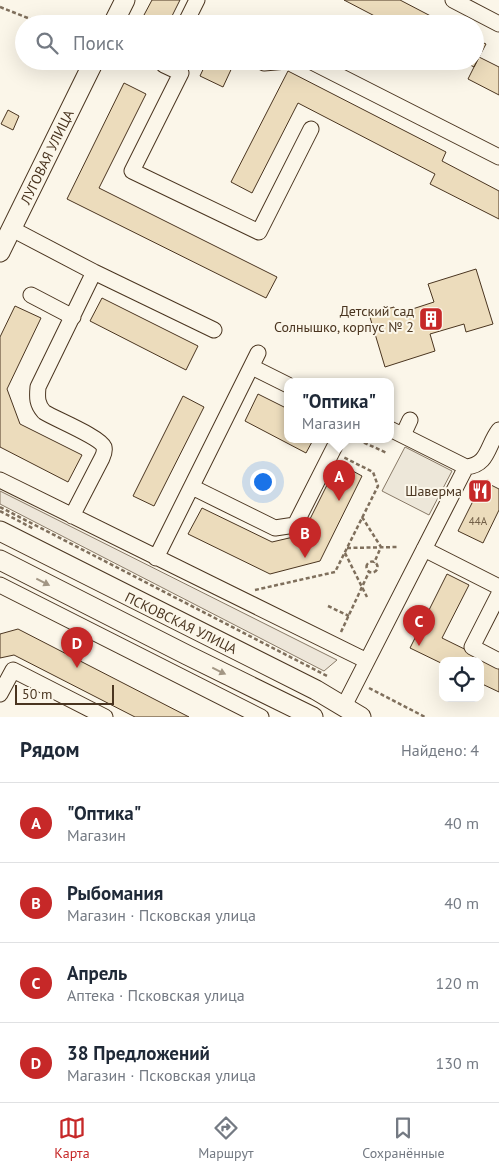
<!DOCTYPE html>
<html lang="ru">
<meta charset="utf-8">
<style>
:root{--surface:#fff;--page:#f2f2f3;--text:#1f2937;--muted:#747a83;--line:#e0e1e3;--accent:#c62828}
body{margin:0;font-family:"PT Sans",sans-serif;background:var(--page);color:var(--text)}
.controls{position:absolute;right:15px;bottom:15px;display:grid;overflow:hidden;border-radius:10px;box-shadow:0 5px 20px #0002}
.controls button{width:45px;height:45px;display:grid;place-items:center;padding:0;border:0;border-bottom:1px solid var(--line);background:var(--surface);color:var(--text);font:25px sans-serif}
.scale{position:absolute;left:15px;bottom:12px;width:99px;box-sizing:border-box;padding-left:5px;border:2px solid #4a3520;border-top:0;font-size:14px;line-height:18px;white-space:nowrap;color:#4a3520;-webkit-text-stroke:4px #fbf6e9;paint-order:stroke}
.you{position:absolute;left:262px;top:481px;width:18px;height:18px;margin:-12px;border:4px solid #fff;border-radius:50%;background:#1a73e8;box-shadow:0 0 0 8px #1a73e833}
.badge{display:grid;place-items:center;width:32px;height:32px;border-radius:50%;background:var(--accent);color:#fff;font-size:16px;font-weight:700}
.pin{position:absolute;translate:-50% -41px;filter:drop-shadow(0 1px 2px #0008)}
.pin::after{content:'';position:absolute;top:26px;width:18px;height:15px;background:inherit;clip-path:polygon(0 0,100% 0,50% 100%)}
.popup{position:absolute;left:284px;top:378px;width:110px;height:65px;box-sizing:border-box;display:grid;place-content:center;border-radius:10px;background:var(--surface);filter:drop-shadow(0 1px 4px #0005);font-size:16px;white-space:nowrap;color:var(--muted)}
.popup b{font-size:19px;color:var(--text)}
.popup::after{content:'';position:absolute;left:50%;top:100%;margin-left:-10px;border:10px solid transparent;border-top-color:var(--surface)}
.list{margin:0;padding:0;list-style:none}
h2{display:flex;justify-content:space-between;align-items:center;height:65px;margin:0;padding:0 20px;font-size:21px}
h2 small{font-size:16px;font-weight:400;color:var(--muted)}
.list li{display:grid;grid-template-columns:32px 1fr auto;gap:15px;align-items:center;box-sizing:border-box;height:80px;padding:0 20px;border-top:1px solid var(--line)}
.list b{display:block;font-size:19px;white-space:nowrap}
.list p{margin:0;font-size:16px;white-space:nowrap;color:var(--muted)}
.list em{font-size:16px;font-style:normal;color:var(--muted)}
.icon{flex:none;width:28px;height:28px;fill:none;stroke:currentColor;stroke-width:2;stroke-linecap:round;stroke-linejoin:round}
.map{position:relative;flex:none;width:499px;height:717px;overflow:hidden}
.search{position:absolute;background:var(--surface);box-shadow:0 5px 20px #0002;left:15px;right:15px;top:15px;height:55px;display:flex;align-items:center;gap:12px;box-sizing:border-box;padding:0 18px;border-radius:28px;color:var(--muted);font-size:19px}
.sheet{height:385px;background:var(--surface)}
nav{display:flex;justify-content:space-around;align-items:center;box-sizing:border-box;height:70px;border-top:1px solid var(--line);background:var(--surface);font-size:14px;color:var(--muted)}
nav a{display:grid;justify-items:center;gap:2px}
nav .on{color:var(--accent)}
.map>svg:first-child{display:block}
.green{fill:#ede6d9;stroke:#887966}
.parking{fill:#ede7d9;stroke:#887966}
.building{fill:#ecdcbc;stroke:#4a3520}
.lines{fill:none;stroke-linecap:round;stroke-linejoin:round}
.minor-casing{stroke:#4a3520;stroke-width:17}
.major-casing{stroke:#4a3520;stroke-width:21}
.path{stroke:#7f6f5c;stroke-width:2.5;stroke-dasharray:4 2.5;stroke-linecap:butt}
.minor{stroke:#fbf6e9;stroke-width:15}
.major{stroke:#fbf6e9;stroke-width:19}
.oneway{fill:#a29684}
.labels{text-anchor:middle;stroke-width:4;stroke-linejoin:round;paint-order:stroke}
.number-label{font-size:11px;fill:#725f47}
.street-label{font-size:14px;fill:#4a3520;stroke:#fbf6e9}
.poi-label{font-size:14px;fill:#4a3520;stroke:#fbf6e9;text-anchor:end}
</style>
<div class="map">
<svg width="499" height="717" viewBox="0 0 499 717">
<rect width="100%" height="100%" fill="#fbf6e9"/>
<path class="green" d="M0,491L337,660L324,671L0,504Z"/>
<path class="parking" d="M405,447L452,471L429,515L382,491Z"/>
<path class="building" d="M152,0H180L168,24H163L144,15Z
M344,0H400L446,24H390Z
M475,39L486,44L474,67L463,61H475Z
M479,57L499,67V95L468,79Z
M207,61H235L223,87L200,76Z
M288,71L446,152L442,161L499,191V219L430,184L435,174L298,103L252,193L231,182Z
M124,83L146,94L99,188L277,277L266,298L67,199Z
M8,110L19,116L13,130L1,124Z
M476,269L493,324L466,332L464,324L430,334L435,351L385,367L369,314L394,307L397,314L434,302L428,284Z
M102,298L198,346L186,370L90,321Z
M15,306L41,318L7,389L20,424L82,455L68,482L0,447V337Z
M258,394L288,409V440H313L306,453L245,421Z
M183,396L204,407L154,506L133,496Z
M338,463L362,476L320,561L270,574L188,534L202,508L272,542L302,535Z
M483,481L499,489V510L483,543L458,531Z
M447,574L469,585L442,638L499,666V692L480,683V661H443V664L410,648Z
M18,629L189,717H135L14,655L0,658V634Z"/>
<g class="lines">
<defs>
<path id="minor" d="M453,0L499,24
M185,24L197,0
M260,61L264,63L287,61
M310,61L499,157
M164,65L181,73L132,171L259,232L311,129
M12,229L94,272L214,330
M31,295L73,317
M252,367L288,385
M390,429L466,467
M403,435L410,420
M0,480L367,661
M192,487L275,528L295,525L338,440
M72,516L102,458C104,454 105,451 104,447C100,437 55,419 44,412C37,404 37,398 38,387L94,272
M424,549L499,587
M156,558L258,353
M0,585L261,717
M499,594L472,647L499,661
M0,694L13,670L105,717
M344,706L466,467C489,465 487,445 499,430"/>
<path id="major" d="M113,24L125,0
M0,252L94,61
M0,531L316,690L361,717
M0,560L187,655L313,717"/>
</defs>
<use href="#minor" class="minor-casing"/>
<use href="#major" class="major-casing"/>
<path class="path" d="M0,7L43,24
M358,440L387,453
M0,507L329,677
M0,511L34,529
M362,517L381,547L374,563
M347,548L398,547
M345,553L367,597
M366.5 567a5.5 5.5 0 1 1 11 0a5.5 5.5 0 1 1-11 0Z
M255,590L335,572L378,486L373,472L343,457
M328,606L349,616
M341,632L369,572
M369,688L425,717"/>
<use href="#minor" class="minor"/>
<use href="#major" class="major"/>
</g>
<defs><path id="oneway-solid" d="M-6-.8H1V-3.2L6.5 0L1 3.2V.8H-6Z" transform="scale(1.25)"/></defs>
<g class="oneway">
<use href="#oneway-solid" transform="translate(43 582) rotate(27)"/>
<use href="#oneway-solid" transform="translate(219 671) rotate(26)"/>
</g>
<defs>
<symbol id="building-square" viewBox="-11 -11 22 22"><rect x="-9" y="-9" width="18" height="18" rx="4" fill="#c62828" stroke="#fbf6e9"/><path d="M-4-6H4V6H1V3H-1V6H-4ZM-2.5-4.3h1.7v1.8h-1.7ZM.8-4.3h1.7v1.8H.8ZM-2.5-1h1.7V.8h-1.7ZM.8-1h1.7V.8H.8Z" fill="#fff"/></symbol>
<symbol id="restaurant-square" viewBox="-11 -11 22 22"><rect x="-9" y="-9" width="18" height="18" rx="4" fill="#c62828" stroke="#fbf6e9"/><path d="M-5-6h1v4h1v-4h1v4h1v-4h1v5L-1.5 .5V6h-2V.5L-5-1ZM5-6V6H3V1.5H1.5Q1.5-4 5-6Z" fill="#fff"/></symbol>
</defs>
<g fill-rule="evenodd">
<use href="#building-square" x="417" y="305" width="28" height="28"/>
<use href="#restaurant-square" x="466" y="477" width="28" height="28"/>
</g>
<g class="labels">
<g class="number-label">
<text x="478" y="525">44А</text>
</g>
<g class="street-label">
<text transform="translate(47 157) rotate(-64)" y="5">ЛУГОВАЯ УЛИЦА</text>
<text transform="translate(181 623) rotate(26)" y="5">ПСКОВСКАЯ УЛИЦА</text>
</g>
<g class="poi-label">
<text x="414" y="316">Детский сад<tspan x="414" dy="16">Солнышко, корпус № 2</tspan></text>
<text x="462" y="496">Шаверма</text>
</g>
</g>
</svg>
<div class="controls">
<button><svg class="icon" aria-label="locate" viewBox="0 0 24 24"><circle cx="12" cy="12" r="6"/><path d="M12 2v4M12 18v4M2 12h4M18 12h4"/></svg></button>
</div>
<div class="scale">50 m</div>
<div class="you"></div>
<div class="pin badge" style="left:339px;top:501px">A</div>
<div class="popup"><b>&quot;Оптика&quot;</b>Магазин</div>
<div class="pin badge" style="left:305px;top:558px">B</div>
<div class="pin badge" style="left:419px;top:646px">C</div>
<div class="pin badge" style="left:77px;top:668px">D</div>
<div class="search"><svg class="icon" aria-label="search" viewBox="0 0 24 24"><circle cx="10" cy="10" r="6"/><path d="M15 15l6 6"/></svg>Поиск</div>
</div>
<section class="sheet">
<h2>Рядом<small>Найдено: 4</small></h2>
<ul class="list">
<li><span class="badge">A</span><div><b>&quot;Оптика&quot;</b><p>Магазин</p></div><em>40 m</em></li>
<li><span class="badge">B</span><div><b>Рыбомания</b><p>Магазин · Псковская улица</p></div><em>40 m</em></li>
<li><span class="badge">C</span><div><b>Апрель</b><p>Аптека · Псковская улица</p></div><em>120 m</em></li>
<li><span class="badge">D</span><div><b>38 Предложений</b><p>Магазин · Псковская улица</p></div><em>130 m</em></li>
</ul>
</section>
<nav>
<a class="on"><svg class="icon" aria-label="map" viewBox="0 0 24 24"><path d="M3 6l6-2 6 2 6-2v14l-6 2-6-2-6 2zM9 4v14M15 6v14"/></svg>Карта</a>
<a><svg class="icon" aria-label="directions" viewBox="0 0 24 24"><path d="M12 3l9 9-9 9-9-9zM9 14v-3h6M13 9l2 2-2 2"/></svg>Маршрут</a>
<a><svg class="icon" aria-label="saved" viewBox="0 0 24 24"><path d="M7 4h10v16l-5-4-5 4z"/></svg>Сохранённые</a>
</nav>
